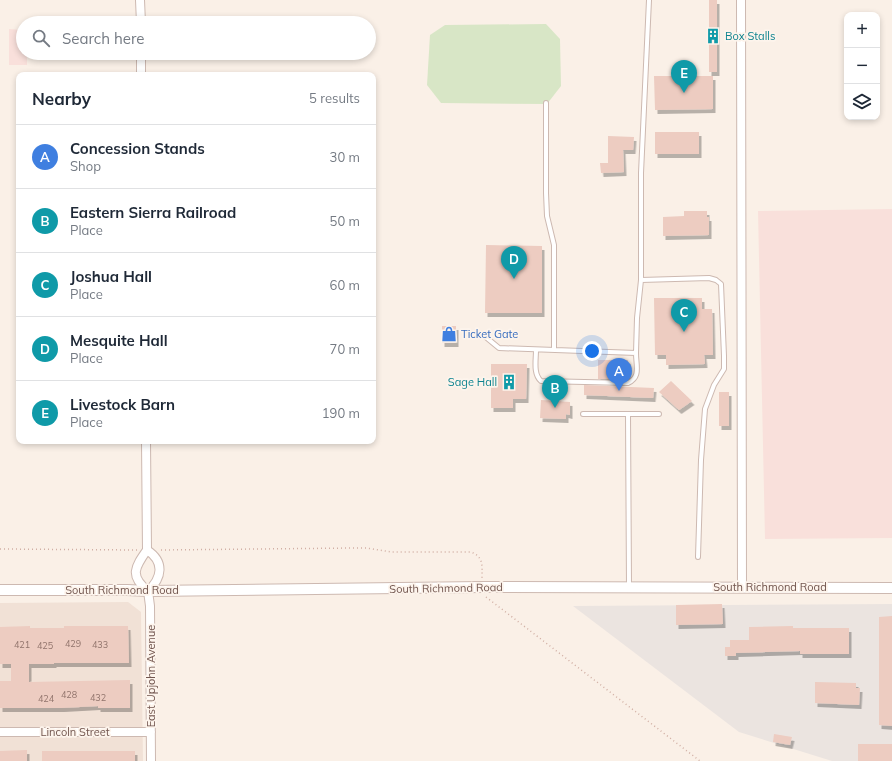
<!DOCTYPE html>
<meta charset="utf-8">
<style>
:root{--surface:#fff;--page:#f2f2f3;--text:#1f2937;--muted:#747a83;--line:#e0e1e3;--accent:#d86258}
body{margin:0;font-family:Mulish,sans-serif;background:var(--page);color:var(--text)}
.controls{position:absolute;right:12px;top:12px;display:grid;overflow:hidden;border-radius:8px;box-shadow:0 2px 6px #0003}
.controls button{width:36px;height:36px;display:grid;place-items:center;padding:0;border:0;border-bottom:1px solid var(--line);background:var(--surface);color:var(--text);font:20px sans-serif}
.you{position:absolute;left:592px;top:351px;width:14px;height:14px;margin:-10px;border:3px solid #fff;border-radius:50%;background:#1a73e8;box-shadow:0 0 0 6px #1a73e833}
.badge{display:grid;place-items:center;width:26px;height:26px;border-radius:50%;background:var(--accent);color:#fff;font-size:13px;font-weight:700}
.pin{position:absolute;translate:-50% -33px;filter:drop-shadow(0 1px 2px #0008)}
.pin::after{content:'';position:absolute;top:21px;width:14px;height:12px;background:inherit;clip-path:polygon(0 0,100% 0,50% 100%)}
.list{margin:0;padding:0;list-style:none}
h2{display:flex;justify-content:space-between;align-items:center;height:52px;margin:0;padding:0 16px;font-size:17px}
h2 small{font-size:13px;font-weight:400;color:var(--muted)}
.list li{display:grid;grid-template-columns:26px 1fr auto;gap:12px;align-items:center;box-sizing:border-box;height:64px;padding:0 16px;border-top:1px solid var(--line)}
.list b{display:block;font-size:15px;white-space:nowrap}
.list p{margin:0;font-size:13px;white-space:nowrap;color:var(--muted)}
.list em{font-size:13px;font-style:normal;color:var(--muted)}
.icon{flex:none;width:22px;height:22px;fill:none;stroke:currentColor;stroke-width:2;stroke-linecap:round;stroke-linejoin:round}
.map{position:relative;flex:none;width:892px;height:761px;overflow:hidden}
.search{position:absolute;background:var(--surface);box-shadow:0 2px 6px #0003;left:16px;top:16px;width:360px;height:44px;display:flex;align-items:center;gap:10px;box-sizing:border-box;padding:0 14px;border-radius:22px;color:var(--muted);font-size:15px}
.panel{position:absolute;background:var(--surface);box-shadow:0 2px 6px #0003;left:16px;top:72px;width:360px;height:372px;border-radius:8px}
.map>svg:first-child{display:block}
.residential{fill:#f1e1d6}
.commercial{fill:#f9e0db}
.industrial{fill:#ebe4e0}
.green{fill:#d8e6c6}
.building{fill:#edccc1;filter:url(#shadow)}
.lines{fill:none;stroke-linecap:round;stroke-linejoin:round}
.service-casing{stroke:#cdb9b1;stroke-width:6}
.minor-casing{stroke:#cdb9b1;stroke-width:10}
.tertiary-casing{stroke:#cdb9b1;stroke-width:12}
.path{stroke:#d1afa4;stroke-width:1.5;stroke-dasharray:1 3;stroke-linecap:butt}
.service{stroke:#fff;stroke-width:4}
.minor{stroke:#fff;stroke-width:8}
.tertiary{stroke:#fff;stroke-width:10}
.labels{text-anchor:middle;stroke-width:3.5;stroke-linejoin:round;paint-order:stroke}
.number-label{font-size:9px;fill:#90736b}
.culture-label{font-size:11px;fill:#0d838f;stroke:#fdf4ec;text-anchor:start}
.shop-label{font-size:11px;fill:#366cbe;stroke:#fdf4ec;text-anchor:start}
.street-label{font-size:11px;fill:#71554e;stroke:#fdf4ec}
</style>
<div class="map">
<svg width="892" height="761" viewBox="0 0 892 761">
<defs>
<filter id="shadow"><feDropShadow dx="2.5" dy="4" stdDeviation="0" flood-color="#0004"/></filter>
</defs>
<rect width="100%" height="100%" fill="#faf0e7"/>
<path class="residential" d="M128,602L141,612L143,761H0V603Z"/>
<path class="commercial" d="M9,29L23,30V53H27V65H9Z
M892,209V538L765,539L758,211Z"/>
<path class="industrial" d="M892,604V761H832L739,732L573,606Z"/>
<path class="green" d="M546,24L560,39L561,86L547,104L441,103L427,85L430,35L445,25Z"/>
<path class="building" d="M709,0H717V72H709Z
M654,76H713V109L655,110Z
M655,132H699V154H655Z
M608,136L634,137L633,150H623L624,172L601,173L600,163H608Z
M684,211H707V217H709V235L663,236V217L684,216Z
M486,245L542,246V313H485Z
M654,298H702V309H712L713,355H704L705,364L666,365V355H655Z
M442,326H456V343H442Z
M598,360H628V379H598Z
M491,364H527L526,399H513V408H491Z
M671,381L692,401L679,410L659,392Z
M584,385L654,388L653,398L584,395Z
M719,392H729V426H719Z
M541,400L570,402V415L566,414V419L540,418Z
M722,604L723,624L676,625V605Z
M892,616V726L879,725V617Z
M30,626V628H64V626H128L129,663H54V664H29V682L130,680V708H98V706L62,708H0V681H11V664H0V627Z
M793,626V628H849V654H800V651L736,653V656H725V647H730V640H749V627Z
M815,682L856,683V688H860L859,705L815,703Z
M774,734L792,737L790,745L773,742Z
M858,744H892V761H858Z
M27,750V761H0V751Z
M42,751H135V761H42Z"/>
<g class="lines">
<defs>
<path id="service" d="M546,103V193L547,216L554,245V350
M641,280L709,278L716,280L721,284L724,356V369L714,385L705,409L701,460L698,557
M482,334L499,348L636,353L637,318L641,280V173L649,0
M536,350C536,360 533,374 541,381L628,383C641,377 636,366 636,353
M583,414H628L629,587
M628,414H659"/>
<path id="minor" d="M140,0L141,23
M741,0L742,587
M141,53V75
M146,441L147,550C135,567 129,576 148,591
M147,550C165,562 162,578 148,591
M148,591L150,606L151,761
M0,732H151"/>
<path id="tertiary" d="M0,590H127L148,591L482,587L892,588"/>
</defs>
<use href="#service" class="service-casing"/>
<use href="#minor" class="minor-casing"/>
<use href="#tertiary" class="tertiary-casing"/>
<path class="path" d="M0,549L137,550
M161,550L353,548H366L392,552H471C484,557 482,566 482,578
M486,597L700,761"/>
<use href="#service" class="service"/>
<use href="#minor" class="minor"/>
<use href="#tertiary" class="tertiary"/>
</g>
<defs>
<symbol id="building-bare" viewBox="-9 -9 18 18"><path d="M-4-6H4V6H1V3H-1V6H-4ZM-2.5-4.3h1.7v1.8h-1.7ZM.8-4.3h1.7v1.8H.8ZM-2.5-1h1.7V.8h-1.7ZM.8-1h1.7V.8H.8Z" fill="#0f9aa8" stroke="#fdf4ec" stroke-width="2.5" paint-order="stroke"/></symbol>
<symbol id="shop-bare" viewBox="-9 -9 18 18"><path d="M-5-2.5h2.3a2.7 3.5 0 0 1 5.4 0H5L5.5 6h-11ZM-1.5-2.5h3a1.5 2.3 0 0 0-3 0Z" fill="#3f7fe0" stroke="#fdf4ec" stroke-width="2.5" paint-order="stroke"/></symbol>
</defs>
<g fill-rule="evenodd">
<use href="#building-bare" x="702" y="25" width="22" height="22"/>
<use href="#shop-bare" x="438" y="323" width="22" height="22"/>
<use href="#building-bare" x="498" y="371" width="22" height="22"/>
</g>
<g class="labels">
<g class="number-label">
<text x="73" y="647">429</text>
<text x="22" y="648">421</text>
<text x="100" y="648">433</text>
<text x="45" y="649">425</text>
<text x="69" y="698">428</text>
<text x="98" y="701">432</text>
<text x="46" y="702">424</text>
</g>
<g class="culture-label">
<text x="725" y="40">Box Stalls</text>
<text x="497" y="386" text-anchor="end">Sage Hall</text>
</g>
<g class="shop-label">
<text x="461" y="338">Ticket Gate</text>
</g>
<g class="street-label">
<text x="770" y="591">South Richmond Road</text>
<text transform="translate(446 588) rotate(-1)" y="4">South Richmond Road</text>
<text x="122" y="594">South Richmond Road</text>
<text transform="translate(151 676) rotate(-90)" y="4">East Upjohn Avenue</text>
<text x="75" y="736">Lincoln Street</text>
</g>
</g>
</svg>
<div class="controls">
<button>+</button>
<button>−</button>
<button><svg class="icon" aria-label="layers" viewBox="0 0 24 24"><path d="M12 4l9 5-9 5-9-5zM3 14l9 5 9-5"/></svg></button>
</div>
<div class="you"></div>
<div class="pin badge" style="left:619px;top:391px;background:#3f7fe0">A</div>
<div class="pin badge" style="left:555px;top:408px;background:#0f9aa8">B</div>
<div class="pin badge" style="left:684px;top:332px;background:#0f9aa8">C</div>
<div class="pin badge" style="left:514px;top:279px;background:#0f9aa8">D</div>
<div class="pin badge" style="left:684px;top:93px;background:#0f9aa8">E</div>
<div class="search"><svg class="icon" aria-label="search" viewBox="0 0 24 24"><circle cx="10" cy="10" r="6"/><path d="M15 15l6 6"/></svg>Search here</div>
<section class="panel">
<h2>Nearby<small>5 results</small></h2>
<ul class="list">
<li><span class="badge" style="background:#3f7fe0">A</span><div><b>Concession Stands</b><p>Shop</p></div><em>30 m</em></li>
<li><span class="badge" style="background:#0f9aa8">B</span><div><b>Eastern Sierra Railroad</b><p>Place</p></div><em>50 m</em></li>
<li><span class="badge" style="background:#0f9aa8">C</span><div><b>Joshua Hall</b><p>Place</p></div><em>60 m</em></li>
<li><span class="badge" style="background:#0f9aa8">D</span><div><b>Mesquite Hall</b><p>Place</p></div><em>70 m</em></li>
<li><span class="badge" style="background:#0f9aa8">E</span><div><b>Livestock Barn</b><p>Place</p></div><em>190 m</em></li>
</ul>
</section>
</div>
